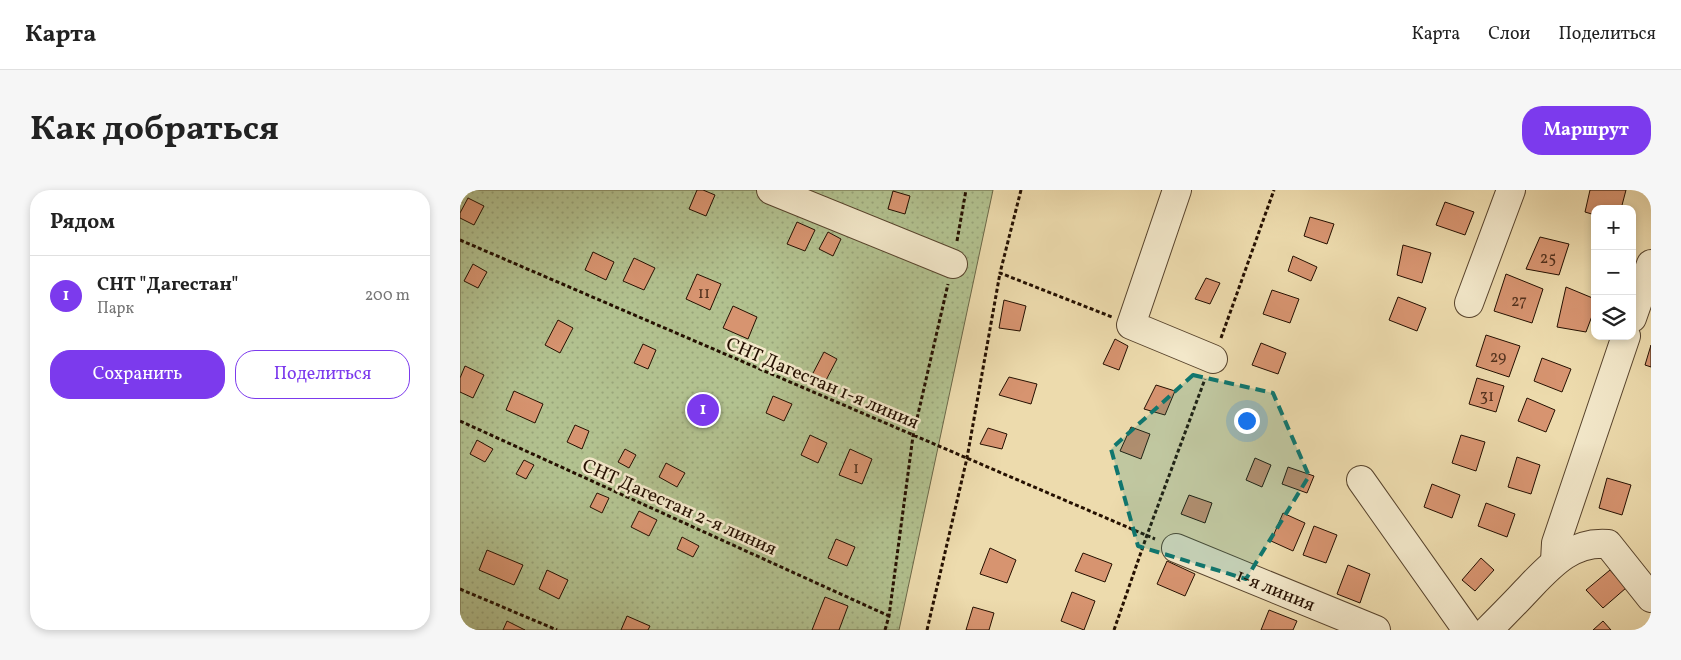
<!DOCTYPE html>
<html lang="ru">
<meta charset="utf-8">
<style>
:root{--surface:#fff;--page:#f6f6f6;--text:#222;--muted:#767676;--line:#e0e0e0;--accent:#7c3aed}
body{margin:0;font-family:Vollkorn,serif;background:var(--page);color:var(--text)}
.controls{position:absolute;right:15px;top:15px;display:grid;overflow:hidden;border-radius:10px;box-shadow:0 2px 8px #0003}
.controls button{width:45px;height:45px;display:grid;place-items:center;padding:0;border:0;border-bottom:1px solid var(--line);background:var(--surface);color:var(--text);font:25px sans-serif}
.you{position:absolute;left:786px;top:230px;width:18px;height:18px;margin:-12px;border:4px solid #fff;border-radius:50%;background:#1a73e8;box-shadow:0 0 0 8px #1a73e833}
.badge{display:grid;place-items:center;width:32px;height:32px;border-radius:50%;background:var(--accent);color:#fff;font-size:16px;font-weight:700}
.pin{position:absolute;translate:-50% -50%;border:2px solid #fff;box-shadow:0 1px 5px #0006}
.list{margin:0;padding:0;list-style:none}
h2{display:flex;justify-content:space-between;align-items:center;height:65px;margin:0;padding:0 20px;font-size:21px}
h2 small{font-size:16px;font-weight:400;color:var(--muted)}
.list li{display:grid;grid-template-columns:32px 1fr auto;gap:15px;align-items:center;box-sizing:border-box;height:80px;padding:0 20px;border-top:1px solid var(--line)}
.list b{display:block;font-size:19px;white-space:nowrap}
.list p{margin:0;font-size:16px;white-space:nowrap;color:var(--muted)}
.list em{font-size:16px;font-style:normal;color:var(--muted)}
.actions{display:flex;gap:10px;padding:15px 20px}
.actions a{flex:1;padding:11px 0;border:1px solid var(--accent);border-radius:20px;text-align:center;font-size:18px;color:var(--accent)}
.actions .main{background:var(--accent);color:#fff}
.icon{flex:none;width:28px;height:28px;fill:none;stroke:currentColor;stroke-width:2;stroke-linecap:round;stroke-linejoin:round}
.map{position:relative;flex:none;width:1191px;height:440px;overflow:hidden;border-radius:20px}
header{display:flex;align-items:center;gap:30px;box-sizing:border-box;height:70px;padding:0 25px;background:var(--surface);border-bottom:1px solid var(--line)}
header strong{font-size:24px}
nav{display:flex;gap:28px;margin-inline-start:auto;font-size:18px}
.intro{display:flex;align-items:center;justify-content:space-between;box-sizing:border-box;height:120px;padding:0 30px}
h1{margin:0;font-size:35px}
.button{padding:12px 22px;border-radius:20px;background:var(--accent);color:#fff;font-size:18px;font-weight:700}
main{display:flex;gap:30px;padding:0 30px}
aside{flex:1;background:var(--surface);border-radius:20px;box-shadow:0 2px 8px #0003}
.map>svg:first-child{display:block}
.green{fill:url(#green-dots);stroke:#6c6848}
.building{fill:#d79470;stroke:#251001}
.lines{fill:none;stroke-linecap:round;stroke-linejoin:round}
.minor-casing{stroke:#57432c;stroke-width:30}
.path{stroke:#251001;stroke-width:3;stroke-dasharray:4 2.5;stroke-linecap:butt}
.minor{stroke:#f3e8ca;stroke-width:28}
.marked{fill:#0f766e;fill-opacity:0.2;stroke:#0f766e;stroke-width:4;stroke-dasharray:10 6;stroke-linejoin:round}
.labels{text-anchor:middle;stroke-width:5;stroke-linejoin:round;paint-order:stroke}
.number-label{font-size:16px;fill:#52311d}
.street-label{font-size:19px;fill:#251001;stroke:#f3e8ca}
</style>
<header>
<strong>Карта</strong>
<nav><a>Карта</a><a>Слои</a><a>Поделиться</a></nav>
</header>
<div class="intro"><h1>Как добраться</h1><a class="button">Маршрут</a></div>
<main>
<aside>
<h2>Рядом<small></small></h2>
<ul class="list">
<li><span class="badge">1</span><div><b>СНТ &quot;Дагестан&quot;</b><p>Парк</p></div><em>200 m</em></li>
</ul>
<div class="actions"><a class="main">Сохранить</a><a>Поделиться</a></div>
</aside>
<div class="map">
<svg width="1191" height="440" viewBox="0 0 1191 440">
<defs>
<pattern id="green-dots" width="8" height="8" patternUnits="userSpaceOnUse" patternTransform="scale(1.25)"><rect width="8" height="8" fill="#b2c18f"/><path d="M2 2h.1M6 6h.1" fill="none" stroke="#99a57a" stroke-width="1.8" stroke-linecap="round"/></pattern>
</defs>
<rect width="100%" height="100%" fill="#eddbad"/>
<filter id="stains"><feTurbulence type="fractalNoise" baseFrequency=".004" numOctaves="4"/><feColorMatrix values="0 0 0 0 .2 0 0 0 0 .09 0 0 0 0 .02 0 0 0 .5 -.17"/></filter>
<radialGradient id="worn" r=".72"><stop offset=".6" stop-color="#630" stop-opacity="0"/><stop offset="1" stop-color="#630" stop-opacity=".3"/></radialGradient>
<path class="green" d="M0,0H533L439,440H0Z"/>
<path class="building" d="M237,0H243L255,5L246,26L229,19Z
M1130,0H1166L1161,19H1135V25L1125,22Z
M433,1L450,6L445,24L428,19Z
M8,8L24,16L14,35L0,28V23Z
M985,12L1014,22L1005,45L976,35Z
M850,27L874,34L867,54L844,46Z
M337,32L355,40L345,61L327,54Z
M368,42L381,49L373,66L359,59Z
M1080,47L1109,54L1099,85L1066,79Z
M943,55L971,63L962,93L937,85Z
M133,62L154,72L146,90L125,80Z
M833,66L857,77L851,91L828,81Z
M174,68L195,78L184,100L163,91Z
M13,74L27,82L18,98L4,91Z
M237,84L261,94L250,120L226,109Z
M1046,84L1083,99L1072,133L1034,121Z
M746,88L760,93L750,114L735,109Z
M1106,97L1135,109V118L1126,142L1097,137Z
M812,100L839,109L830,133L803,124Z
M938,107L966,118L957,141L929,130Z
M544,110L566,116L560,141L539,138Z
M273,116L297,127L288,149L263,138Z
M98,130L113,138L100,163L85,155Z
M1026,145L1060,156L1049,187L1016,176Z
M655,149L668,156L659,180L643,174Z
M801,153L826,163L818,184L792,175Z
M183,154L196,160L188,179L174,173Z
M1191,155V177L1185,175Z
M364,162L377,169L364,194L351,187Z
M1082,168L1111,179L1102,202L1074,191Z
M5,176L24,185L13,208L0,202V188Z
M549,187L577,194L571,214L539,205Z
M1017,188L1044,196L1036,222L1009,214Z
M696,195L715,201L705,225L684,219Z
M54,201L83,214L75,233L46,220Z
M313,206L332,214L324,231L306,223Z
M1067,208L1095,220L1086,242L1058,231Z
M115,235L129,241L122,259L107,252Z
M671,237L690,244L681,269L660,261Z
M528,238L547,244L542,259L520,254Z
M350,245L367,253L358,273L341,265Z
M1001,245L1025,252L1016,281L992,273Z
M17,250L33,259L25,272L10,264Z
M165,259L176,265L169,278L158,272Z
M390,259L412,269L402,294L379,285Z
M1057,267L1080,275L1071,304L1048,297Z
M795,268L811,275L802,297L786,290Z
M64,270L74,275L66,289L56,284Z
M206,273L225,283L217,297L199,287Z
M828,277L854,286L847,303L822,294Z
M1147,288L1171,295L1162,325L1139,318Z
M972,294L1000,305L992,328L964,317Z
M137,303L149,308L142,323L130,317Z
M729,305L752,313L745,333L721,324Z
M1026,313L1055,324L1047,347L1018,336Z
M179,321L197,330L189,346L171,337Z
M823,323L845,333L833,361L811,351Z
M854,336L877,345L866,373L843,365Z
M222,347L239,356L233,367L217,359Z
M376,349L395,357L387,376L368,368Z
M530,358L556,370L547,393L520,384Z
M27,360L63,375L54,395L19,380Z
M623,363L652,374L645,392L615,381Z
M1021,368L1034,380L1015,401L1002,390Z
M707,371L735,384L725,406L697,394Z
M888,375L910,384L900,413L877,404Z
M87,380L108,390L99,409L79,399Z
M1150,380L1166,398L1143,418L1126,400Z
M612,402L635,411L624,440L601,431Z
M365,407L388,416L379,440H352Z
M513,417L534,423L529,440H506Z
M809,420L837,431L833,440H801Z
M167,426L190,436L188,440H161Z
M47,431L65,440H43Z
M1143,431L1151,440H1133Z"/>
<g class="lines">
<defs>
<g id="minor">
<path d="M311,0L493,74"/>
<path d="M717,0L671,135L753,169"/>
<path d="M1009,113L1051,0"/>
<path d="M1172,128L1191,74"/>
<path d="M901,290L1007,440"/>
<path id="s1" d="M716,358L916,440"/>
<path d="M1095,371L1096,353L1166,146"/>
<path d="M1028,440C1041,427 1054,414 1066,401C1090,376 1111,351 1148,354L1191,408"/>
</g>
</defs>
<use href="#minor" class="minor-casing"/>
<path class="path" d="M561,0L540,83L652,127
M0,50L695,349
M497,51L506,0
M761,148L814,0
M0,231L429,426
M0,399L97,440
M425,440L429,426L453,246L488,94
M467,440L507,268L540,83
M654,440L687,345L745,189"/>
<use href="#minor" class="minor"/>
</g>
<path class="marked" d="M733,185L813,203L849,286L786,389L678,356L651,259Z"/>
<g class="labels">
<g class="number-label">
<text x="1088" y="73">25</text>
<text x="244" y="108">11</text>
<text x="1059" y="116">27</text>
<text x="1038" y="172">29</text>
<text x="1027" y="211">31</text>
<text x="396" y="283">1</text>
</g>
<g class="street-label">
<text transform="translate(363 192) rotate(23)" y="7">СНТ Дагестан 1-я линия</text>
<text transform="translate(220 316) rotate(24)" y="7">СНТ Дагестан 2-я линия</text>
<text dy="7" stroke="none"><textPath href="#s1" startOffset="108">1-я линия</textPath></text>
</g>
</g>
<rect width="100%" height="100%" filter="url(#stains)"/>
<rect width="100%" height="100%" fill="url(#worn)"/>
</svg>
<div class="controls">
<button>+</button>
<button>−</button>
<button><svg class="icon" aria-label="layers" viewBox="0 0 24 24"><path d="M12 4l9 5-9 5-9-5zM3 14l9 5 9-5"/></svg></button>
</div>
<div class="you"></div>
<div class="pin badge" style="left:243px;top:220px">1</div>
</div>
</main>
